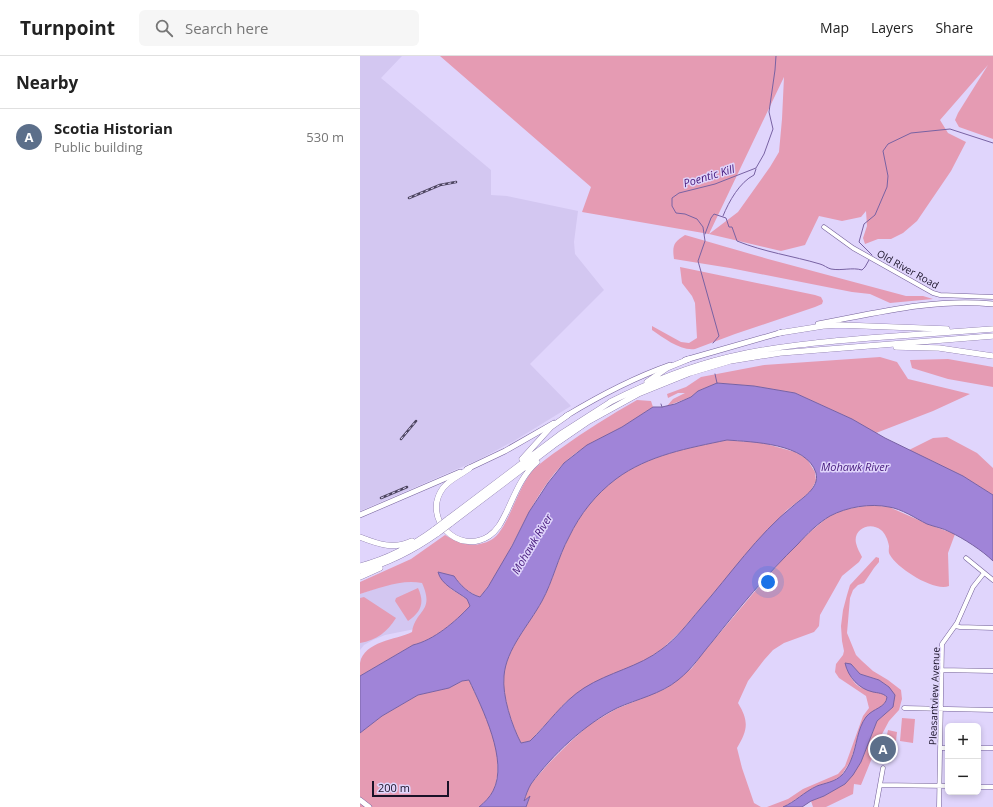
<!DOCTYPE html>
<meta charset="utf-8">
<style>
:root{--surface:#fff;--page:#f6f6f6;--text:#222;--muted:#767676;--line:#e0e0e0;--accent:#b45309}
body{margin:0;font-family:"Open Sans",sans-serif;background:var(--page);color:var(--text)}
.controls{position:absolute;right:12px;bottom:12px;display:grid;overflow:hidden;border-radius:6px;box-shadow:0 2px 6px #0003}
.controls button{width:36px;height:36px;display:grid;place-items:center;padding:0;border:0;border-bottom:1px solid var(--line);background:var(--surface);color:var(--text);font:20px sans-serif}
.scale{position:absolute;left:12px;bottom:10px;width:77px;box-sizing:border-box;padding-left:4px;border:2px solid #191228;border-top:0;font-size:11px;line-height:14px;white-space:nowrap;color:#191228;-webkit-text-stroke:3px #e0d5fc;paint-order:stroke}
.you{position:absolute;left:408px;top:526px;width:14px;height:14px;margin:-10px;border:3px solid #fff;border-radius:50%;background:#1a73e8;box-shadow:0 0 0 6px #1a73e833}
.badge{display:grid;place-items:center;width:26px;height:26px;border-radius:50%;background:var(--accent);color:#fff;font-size:13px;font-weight:700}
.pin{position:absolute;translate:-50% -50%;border:2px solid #fff;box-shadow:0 1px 4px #0006}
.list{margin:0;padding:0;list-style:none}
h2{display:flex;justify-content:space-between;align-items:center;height:52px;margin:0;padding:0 16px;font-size:17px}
h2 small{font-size:13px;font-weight:400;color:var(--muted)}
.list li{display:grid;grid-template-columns:26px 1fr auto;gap:12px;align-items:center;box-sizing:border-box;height:56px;padding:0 16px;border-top:1px solid var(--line)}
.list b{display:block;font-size:15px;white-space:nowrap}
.list p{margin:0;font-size:13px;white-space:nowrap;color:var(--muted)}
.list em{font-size:13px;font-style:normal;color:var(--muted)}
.icon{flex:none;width:22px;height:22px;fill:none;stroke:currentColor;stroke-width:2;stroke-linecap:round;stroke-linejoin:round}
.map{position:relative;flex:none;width:633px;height:751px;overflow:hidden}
header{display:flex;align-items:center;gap:24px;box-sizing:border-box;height:56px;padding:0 20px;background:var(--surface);border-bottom:1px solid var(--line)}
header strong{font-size:19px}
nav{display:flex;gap:22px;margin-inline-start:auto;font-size:14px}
.search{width:280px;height:36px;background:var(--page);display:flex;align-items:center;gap:10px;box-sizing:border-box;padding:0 14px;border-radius:6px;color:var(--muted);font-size:15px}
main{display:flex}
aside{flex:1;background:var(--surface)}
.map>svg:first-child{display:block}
.built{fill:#d3c7f1}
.green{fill:#e59bb3;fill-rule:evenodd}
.water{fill:#a084d8;stroke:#7862a3;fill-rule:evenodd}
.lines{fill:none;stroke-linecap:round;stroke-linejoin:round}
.stream{stroke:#7862a3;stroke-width:1}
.minor-casing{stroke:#736099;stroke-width:5}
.major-casing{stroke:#736099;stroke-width:6}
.highway-casing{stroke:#736099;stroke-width:6}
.minor{stroke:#fff;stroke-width:4}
.major{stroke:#fff;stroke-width:5}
.highway{stroke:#fff;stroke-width:5.5}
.rail-casing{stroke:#4c445f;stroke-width:2.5}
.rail{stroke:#e0d5fc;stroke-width:1;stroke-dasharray:3;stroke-linecap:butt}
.highway-bridge-casing{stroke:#736099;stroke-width:6;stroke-linecap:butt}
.highway-bridge{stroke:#fff;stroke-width:5.5}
.labels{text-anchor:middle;stroke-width:3;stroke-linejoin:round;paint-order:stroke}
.street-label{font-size:10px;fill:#191228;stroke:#e0d5fc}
.water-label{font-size:11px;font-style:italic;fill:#45187b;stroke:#e0d5fc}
</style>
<header>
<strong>Turnpoint</strong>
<div class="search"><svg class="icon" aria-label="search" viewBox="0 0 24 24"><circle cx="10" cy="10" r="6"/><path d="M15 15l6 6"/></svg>Search here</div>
<nav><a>Map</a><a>Layers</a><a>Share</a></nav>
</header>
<main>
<aside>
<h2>Nearby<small></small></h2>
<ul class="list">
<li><span class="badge" style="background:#5c6f8a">A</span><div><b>Scotia Historian</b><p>Public building</p></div><em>530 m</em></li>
</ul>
</aside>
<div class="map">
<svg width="633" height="751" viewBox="0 0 633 751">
<rect width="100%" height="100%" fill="#e0d5fc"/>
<path class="built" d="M0,0H42L21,22L131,114V139L147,140L218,155L214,186L215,198L244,234L170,308L211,350L154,385L118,404L0,455Z
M40,524H63L75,554L55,573L25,579L13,584L4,589L0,594V538Z"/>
<path class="green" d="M80,0H633V83L599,71L595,64L598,57L628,9L580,64L588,77L606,86L591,115L557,165L543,177L531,183H518L505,188L503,182L507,170L506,155L501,161L482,165L459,160L445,189L421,195L349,178L222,156L231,131ZM424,21L422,63L419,96L410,111L378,156L349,178Z
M325,179L408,203L546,240H563L573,243L530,247L510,238L492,236L370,212L314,203C312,189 314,186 325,179Z
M320,211L455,239L461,241L463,245L462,248L455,251L375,278L335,293C320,295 304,282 292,274V270L321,286L329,287L337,282L335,247L332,240L322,227Z
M520,301L537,306L548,323L610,338L573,355L516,377L492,363L435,337L394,330L357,327L338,335L331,341L307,350L313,343L325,337H318L308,342L307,338L326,331L341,321L404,309Z
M588,303L633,311V331L588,323L552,312L550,304Z
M277,344L291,345L293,351C283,357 273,365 262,371C242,382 220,391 203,408C166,446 153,501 120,541C109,537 100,529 94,520L78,516L91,533L107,543L110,550C95,566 74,584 53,589L0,620C0,616 0,611 0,607C4,585 36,584 52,576C56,553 75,556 62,527C41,523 20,532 0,538V526L51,503L85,479C100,488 114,493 131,484C148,475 158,428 175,412C183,405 191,399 200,393C225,375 250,359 277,344Z
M587,381L617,397L633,412V439L603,420L549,394L573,382Z
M367,384L403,387L435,396L447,403L455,416L456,425L450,436L427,454L397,486L322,574L303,592L285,605L252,619L206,646L170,685L161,687C152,669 142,640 144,620C146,593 169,569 182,545C193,525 198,502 209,481C220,458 236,438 256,423C288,399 329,392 367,384Z
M511,449L529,451L570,469L595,478L588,497L589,530C574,536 537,512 530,499C528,496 529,493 529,490C528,484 525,477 521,474C510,465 493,473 496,487C497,492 500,497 502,501L499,506L482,520L460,559L459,570L454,576L424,587L413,594L404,604L388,625L378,647C389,665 388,674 377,692L382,712L394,747L401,751H166L170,741L164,745L170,729L189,707L209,687L229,669L256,653L305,633L316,625L332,612L343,597L401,528L429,496L450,476L469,460L487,453Z
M516,501L519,502V506L514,512L504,527L498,529L493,534L490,542L487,577L496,599L502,605L513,615L528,624L541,634L542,643L539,654L529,665L521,680L501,729L494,728L493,738L466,751H453L451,745L464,740L485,728L501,706L517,665L533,651L529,631L519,624L500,618L491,608L486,612C489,617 492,625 497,629C505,636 519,633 527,641L526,646L521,651L506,661L499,676L491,704L481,720L469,727L456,730L427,749L423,751H407L428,743L443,733L478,718L485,710L503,660L509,652L506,640L479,622L475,616L476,608L483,599L484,595L482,585L481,570L483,554L487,539L490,529Z
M58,532C65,547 61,556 48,565L35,545L36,542Z
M4,541L36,562C27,576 17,584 0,587V542Z
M109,624C117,642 127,661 133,681C138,693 140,723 133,735C130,741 124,747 119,751H0V677L22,660L58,639L89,632L102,625Z
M542,662L555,663L553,687L540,685Z
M528,674L537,676L536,685L526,683Z"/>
<path class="water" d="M357,327L394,330L435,337L492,363L525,382L603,420L633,439V505C623,495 603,482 590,476C583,472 575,471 567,468C555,462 542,453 529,451C510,447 487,451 470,460C458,467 447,478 438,488C407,518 379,552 352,586C340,600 333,612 318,624C301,638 277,643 257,652C225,668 192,699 171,728C168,733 166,739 164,745L170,740L166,751H119C124,747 130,741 133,735C149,705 122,652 109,624L102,625L89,632L58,639L22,660L0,677V620L53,589C74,584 95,566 110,550L107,543C98,536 81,529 78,516L94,520C100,529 109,538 120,541L128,531L152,490L169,456L188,427L204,407L227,389L262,371L293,351H302L315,348L331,341L338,335ZM367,384C392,386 447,387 456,417C460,432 442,442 433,450C397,479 370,519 340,553C328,567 317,582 302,593C279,611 249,616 224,632C202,646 188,668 170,685L161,687C152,670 142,640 144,620C146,593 169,569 182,545C193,525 198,501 209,481C220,458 236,438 256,423C288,399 329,392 367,384Z
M485,607L491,608L500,618L519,624L529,631L535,639L533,651L517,665L501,706L493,719L485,728L464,740L451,745L442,751H423C435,746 444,736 457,730C465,727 475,726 482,719C485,716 489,709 491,704C497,690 497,673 506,661C513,652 526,652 527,641C523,637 518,637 513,636C499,633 488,621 485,607Z"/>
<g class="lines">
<path class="stream" d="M363,160C369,145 380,126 394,119L396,113
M345,178L351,162L354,158L366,162L369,171H372L377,185C404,196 433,200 460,208C464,209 467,212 471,213C482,215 492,211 502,214L505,211L509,204
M512,199L499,186L504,168L515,159L527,131L528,120L523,95L528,88L551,77L590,73L633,87
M353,287L359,280L338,205L345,185L343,171L337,163L325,158L316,157L312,150V142L319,137L355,128L396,112L404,98L413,73L409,56L415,14L416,0
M355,318L357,327
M301,348L302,351"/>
<defs>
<path id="minor" d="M464,171L493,192L573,237L580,239L633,241
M606,502L633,524
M595,570L600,571L633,572
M581,614L633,615
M544,652L633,654
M580,692H588
M618,692H633
M520,729L588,730
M618,731H633
M516,751L523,712
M579,751L582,588L597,567L613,531L624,517"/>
<path id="major" d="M458,268C516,257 573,242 633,248
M325,304L423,276
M206,360C239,340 273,322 310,309
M107,413L145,395L194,367
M0,459L100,416
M0,744L9,751"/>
<path id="highway" d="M419,277L463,270L479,269L587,273
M536,291L579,292L633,300
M287,326L307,312L329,303
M250,346C288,327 327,311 369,301C415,290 462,286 509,282C551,279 592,276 633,273
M162,403L191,371L208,359
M110,412C101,419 90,423 83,432C61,462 98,500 129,480C138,474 142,465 147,455C155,438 162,419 177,406
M88,463L202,377L252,345
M90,468L194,389L229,365L278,338L330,317L370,305L420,297L633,280
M0,481C18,488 33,494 52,485
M0,510C28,503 52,490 75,473
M0,515C29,507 54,494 78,477
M0,521L20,512"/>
</defs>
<use href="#minor" class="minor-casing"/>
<use href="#major" class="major-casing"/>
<use href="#highway" class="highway-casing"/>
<use href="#minor" class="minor"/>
<use href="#major" class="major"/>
<use href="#highway" class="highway"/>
<defs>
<path id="rail" d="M49,142L80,129L96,126
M41,383L56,365
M21,442L47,431"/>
</defs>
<use href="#rail" class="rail-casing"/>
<use href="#rail" class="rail"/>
<defs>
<path id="highway-bridge" d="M75,473L88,463
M78,477L90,468"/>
</defs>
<use href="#highway-bridge" class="highway-bridge-casing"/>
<use href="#highway-bridge" class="highway-bridge"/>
</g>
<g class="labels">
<g class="street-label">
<text transform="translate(548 213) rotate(29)" y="4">Old River Road</text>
<text transform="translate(574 640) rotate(-88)" y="4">Pleasantview Avenue</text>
</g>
<g class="water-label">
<text transform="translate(349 120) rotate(-17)" y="4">Poentic Kill</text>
<text x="495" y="415">Mohawk River</text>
<text transform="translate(172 488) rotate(-59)" y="4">Mohawk River</text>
</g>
</g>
</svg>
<div class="controls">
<button>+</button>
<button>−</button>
</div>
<div class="scale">200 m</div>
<div class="you"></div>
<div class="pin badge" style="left:523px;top:693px;background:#5c6f8a">A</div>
</div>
</main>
